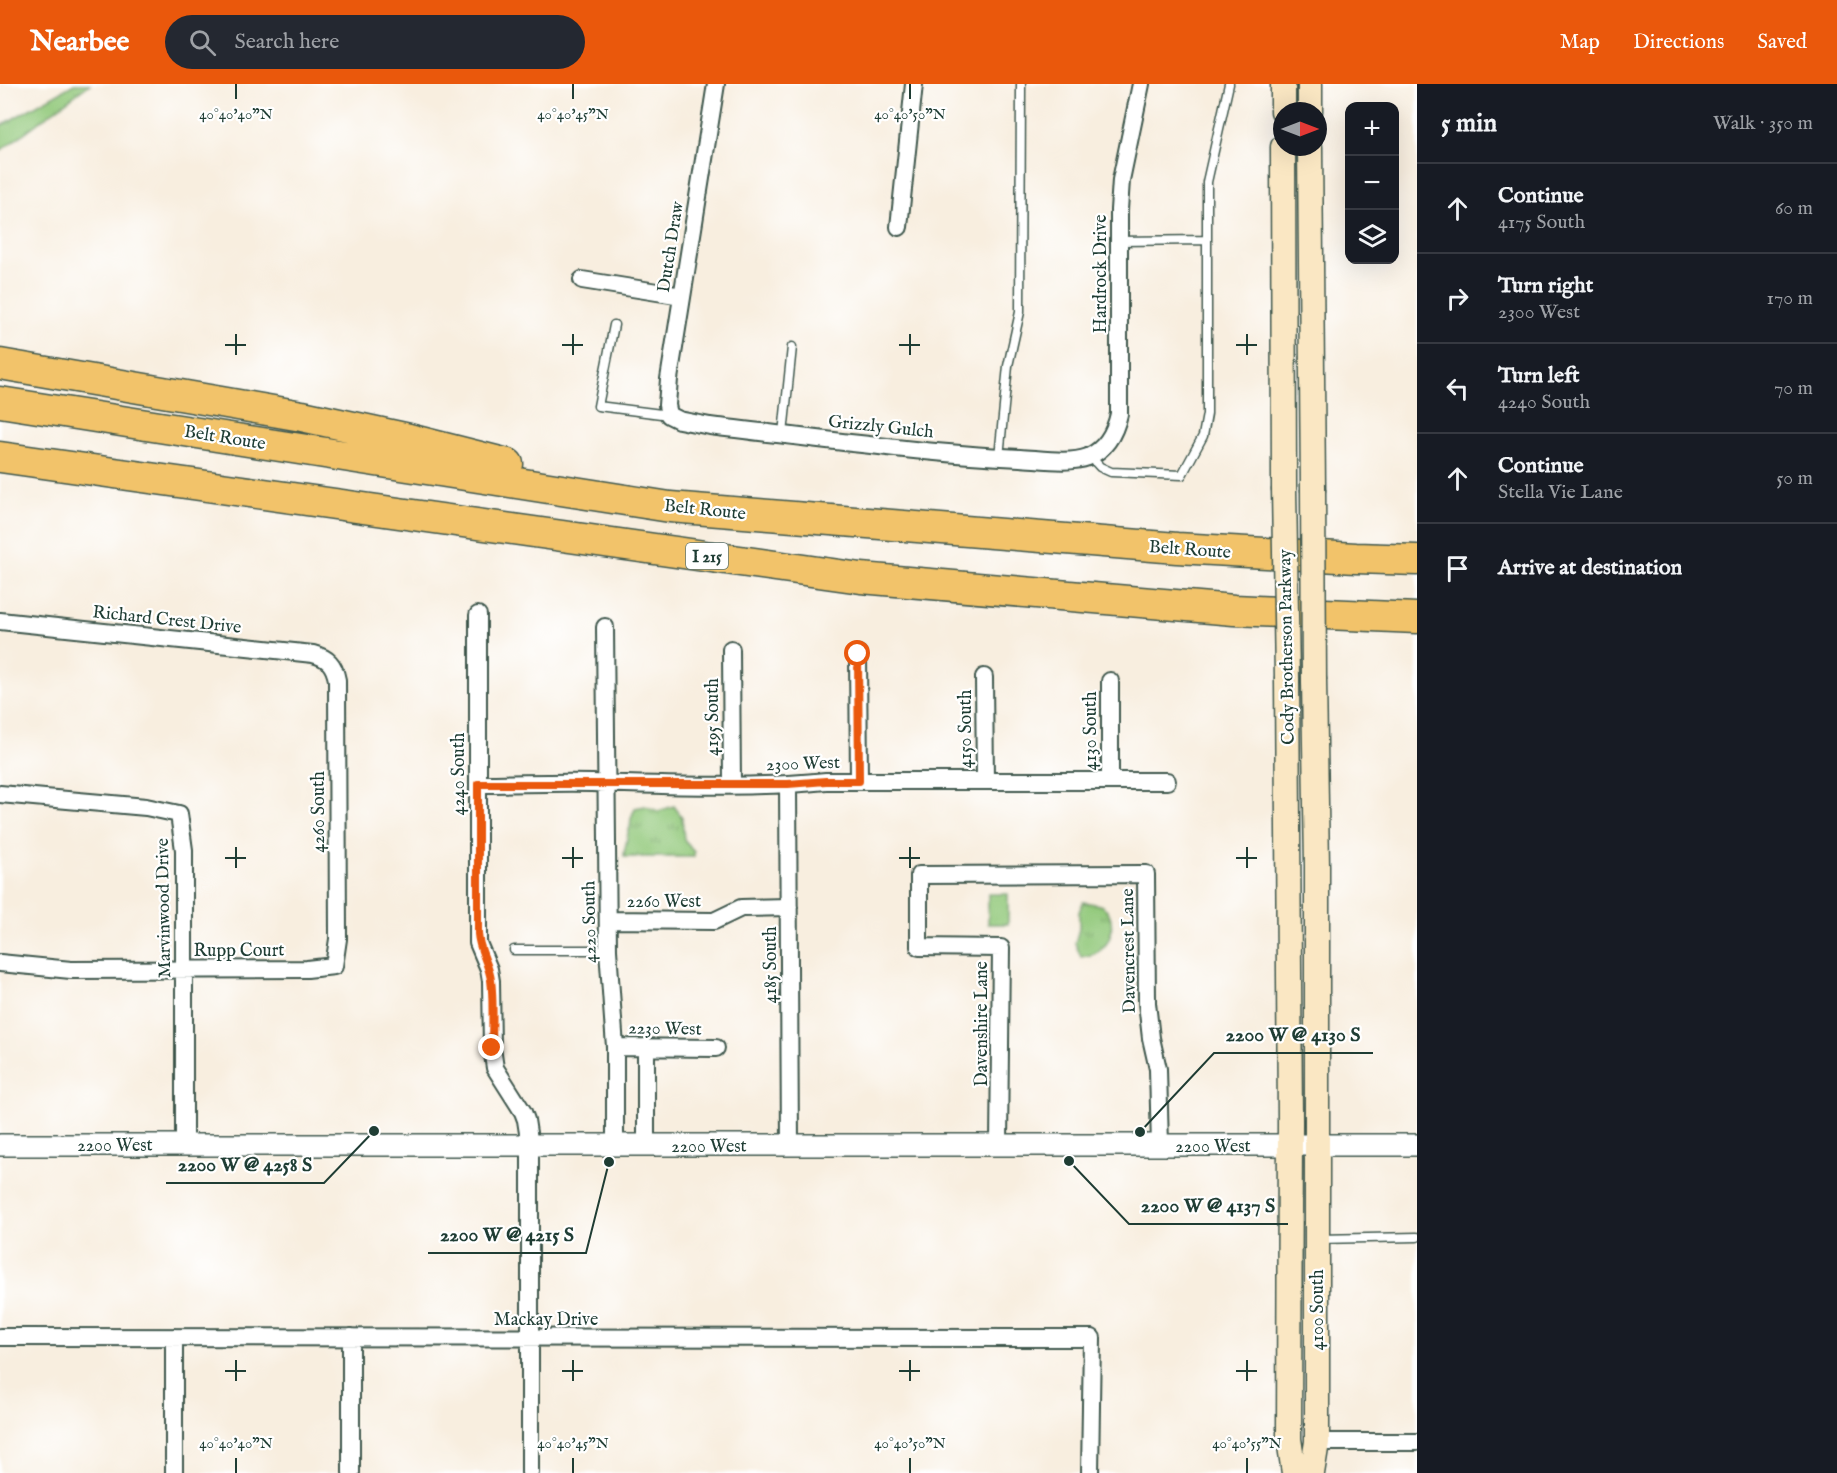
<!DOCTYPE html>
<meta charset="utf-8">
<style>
:root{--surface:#171b24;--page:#242831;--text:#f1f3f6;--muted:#9ea1a6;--line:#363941;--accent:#ea580c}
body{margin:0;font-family:"IM FELL English",serif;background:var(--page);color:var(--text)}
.controls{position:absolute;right:18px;top:18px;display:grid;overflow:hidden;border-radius:12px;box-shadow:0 6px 24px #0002}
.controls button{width:54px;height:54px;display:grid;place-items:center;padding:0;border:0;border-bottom:2px solid var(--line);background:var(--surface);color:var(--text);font:30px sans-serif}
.compass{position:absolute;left:1273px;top:18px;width:54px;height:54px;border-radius:50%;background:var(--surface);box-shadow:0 6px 24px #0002;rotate:90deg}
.stop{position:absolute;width:18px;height:18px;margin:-14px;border:4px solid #ea580c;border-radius:50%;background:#fff}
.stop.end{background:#ea580c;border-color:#fff;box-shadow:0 2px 6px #0008}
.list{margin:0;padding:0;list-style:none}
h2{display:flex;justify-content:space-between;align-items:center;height:78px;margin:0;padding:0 24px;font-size:26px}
h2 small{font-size:20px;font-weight:400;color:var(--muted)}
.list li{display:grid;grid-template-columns:39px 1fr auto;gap:18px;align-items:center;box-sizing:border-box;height:90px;padding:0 24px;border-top:2px solid var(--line)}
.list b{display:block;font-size:22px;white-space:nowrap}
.list p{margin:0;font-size:20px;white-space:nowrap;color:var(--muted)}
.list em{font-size:20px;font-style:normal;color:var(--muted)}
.icon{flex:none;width:33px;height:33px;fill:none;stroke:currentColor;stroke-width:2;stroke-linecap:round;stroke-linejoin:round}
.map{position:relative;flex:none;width:1417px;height:1389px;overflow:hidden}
header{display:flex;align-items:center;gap:36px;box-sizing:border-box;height:84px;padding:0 30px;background:var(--accent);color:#fff}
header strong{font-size:28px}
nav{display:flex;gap:33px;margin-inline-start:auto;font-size:21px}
.search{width:420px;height:54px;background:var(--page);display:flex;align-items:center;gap:15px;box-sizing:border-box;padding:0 21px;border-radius:33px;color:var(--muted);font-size:22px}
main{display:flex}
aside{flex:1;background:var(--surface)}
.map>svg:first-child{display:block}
.grass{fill:url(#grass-tufts);stroke:#598358;stroke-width:1.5}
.pitch{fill:#93c97c;stroke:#598358;stroke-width:1.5}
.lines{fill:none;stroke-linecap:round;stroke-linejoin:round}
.service-casing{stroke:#40584e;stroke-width:11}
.minor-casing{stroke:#40584e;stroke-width:20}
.tertiary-casing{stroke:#40584e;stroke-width:24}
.secondary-casing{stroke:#40584e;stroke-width:27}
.motorway-casing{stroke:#40584e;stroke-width:33}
.service{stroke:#fff;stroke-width:8}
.minor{stroke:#fff;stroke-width:16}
.tertiary{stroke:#fff;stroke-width:21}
.secondary{stroke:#fae7c3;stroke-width:24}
.motorway{stroke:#f2c36a;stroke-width:30}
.secondary-bridge-casing{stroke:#40584e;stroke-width:27;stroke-linecap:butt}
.secondary-bridge{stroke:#fae7c3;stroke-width:24}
.route{stroke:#ea580c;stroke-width:8}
.ticks{fill:none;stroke:#1f3d34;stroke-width:2}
.labels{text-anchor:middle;stroke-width:4.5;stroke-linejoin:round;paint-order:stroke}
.shield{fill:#fff;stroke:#627771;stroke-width:1.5}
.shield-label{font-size:16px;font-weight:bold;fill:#1f3d34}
.street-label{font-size:18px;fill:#1f3d34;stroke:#fff}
.ticks-label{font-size:15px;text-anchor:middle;fill:#1f3d34;stroke:#fff;stroke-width:4.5;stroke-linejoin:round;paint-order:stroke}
.leader{fill:none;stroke:#1f3d34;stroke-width:2}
.callout-dot{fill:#1f3d34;stroke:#fff;stroke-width:2}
.callout-label{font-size:20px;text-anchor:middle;font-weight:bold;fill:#1f3d34;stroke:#fff;stroke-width:4.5;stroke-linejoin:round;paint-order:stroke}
</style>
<header>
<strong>Nearbee</strong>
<div class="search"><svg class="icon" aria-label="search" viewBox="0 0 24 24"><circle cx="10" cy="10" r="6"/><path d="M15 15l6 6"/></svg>Search here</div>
<nav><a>Map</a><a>Directions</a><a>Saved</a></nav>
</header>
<main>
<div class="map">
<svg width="1417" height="1389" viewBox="0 0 1417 1389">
<defs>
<pattern id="grass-tufts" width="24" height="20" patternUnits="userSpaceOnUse" patternTransform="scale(1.5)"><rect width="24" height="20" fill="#93c97c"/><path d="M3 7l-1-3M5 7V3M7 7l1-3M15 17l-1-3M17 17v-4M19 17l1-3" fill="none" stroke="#77a466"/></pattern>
</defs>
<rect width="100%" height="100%" fill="#fff"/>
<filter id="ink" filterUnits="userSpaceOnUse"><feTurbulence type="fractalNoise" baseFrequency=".0167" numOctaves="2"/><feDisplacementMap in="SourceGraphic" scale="12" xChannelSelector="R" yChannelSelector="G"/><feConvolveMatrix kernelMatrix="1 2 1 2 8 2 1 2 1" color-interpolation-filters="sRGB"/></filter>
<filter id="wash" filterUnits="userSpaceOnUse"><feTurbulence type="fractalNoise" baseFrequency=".008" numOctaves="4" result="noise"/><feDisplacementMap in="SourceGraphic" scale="24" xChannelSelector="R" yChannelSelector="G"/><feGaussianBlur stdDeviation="1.35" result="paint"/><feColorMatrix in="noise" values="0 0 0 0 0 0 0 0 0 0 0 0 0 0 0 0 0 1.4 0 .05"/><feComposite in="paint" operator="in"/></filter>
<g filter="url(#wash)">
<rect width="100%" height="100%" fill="#f8eedf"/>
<path class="grass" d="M74,0H90L0,67V42Z
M645,722L658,727L674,722L682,733L684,756L694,768V773H624C624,763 628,756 628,747L630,744L631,734L635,724Z
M1083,818C1089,819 1096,819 1102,822C1116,830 1113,854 1103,864C1097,870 1088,872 1081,873L1075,859L1079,845V828Z"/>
<path class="pitch" d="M988,810H1008V840H988Z"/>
</g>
<g filter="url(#ink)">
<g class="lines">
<defs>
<path id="service" d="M1119,157L1207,156
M614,241L598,322L669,331
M783,350L792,263
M1090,372L1100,383L1111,388L1182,391L1203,352L1207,330V98L1229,0
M999,373L1008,282L1020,228L1021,0
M514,866H608
M1318,1155L1417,1153"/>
<path id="minor" d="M716,0L669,295L667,321L669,331L679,336L710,342C813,354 917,369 1020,374C1040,375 1070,380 1088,373C1106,365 1115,348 1119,330V126L1121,96L1141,0
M899,143L914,0
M582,196L682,212
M478,531V859L489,885L491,897L492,964L495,984L523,1028L526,1036L530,1062V1389
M0,537L313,570C328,574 334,580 337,596L338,855L334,882L307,885L71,886L0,879
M605,543L608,866L615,963V1061
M731,565L732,701
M858,570L859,697
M984,593L985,697
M1110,597V697
M478,700C516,700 554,698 592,699C670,701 749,705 826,697H1167
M788,700L790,1062
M0,710L146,723L179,730L184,766V1061
M608,836L714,837L741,824L789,823
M615,963L716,964
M646,1062V963
M999,1062L1001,864L919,863V791L1146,790L1147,919L1151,954L1158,985L1160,1062
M0,1253L1092,1254L1090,1389
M1317,1358H1417
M174,1389V1253
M351,1389V1253"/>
<path id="tertiary" d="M0,1061H1417"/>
<path id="secondary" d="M1283,0V27
M1310,0V27
M1283,63L1284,404
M1310,63L1313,405
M1287,595L1290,1037L1289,1355L1294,1389
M1312,1389L1317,1358V782L1314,596"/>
<path id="motorway" d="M0,280L302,332L409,355L508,380
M0,318L670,423L1177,464L1356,474L1417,476
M0,373L861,494L1234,526L1417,534"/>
</defs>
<use href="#service" class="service-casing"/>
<use href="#minor" class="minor-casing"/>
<use href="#tertiary" class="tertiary-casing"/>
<use href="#secondary" class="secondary-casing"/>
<use href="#motorway" class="motorway-casing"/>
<use href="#service" class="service"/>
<use href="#minor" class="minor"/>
<use href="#tertiary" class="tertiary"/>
<use href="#secondary" class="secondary"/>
<use href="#motorway" class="motorway"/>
<defs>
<path id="secondary-bridge" d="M1284,404L1287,595
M1313,405L1314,596"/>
</defs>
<use href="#secondary-bridge" class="secondary-bridge-casing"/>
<use href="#secondary-bridge" class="secondary-bridge"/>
</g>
</g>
<g class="lines" filter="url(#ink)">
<path class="route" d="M492,964C492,941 494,918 491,896C489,880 479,866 478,850V700H788L826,697H859L858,570"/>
</g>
<path class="ticks" d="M236,0V15M573,0V15M910,0V15M236,250V271M573,250V271M910,250V271M1247,250V271M225,261H246M562,261H583M899,261H920M1236,261H1257M236,763V784M573,763V784M910,763V784M1247,763V784M225,774H246M562,774H583M899,774H920M1236,774H1257M236,1276V1297M573,1276V1297M910,1276V1297M1247,1276V1297M225,1287H246M562,1287H583M899,1287H920M1236,1287H1257M236,1374V1389M573,1374V1389M910,1374V1389M1247,1374V1389"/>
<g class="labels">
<rect class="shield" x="686" y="459" width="42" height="26" rx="4.5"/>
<g class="shield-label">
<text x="707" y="478">I 215</text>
</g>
<g class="street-label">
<text transform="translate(670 163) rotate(-81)" y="6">Dutch Draw</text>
<text transform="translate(1100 190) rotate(-90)" y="6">Hardrock Drive</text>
<text transform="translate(881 342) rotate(6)" y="6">Grizzly Gulch</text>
<text transform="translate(225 353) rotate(9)" y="6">Belt Route</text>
<text transform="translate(705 425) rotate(6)" y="6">Belt Route</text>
<text transform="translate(1190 465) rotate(4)" y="6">Belt Route</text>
<text transform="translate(167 535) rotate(6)" y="6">Richard Crest Drive</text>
<text transform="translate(1286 563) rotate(-91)" y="6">Cody Brotherson Parkway</text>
<text transform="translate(712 633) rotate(-90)" y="6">4195 South</text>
<text transform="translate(965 645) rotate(-90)" y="6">4150 South</text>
<text transform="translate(1090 647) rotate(-90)" y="6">4130 South</text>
<text transform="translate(803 679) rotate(-2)" y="6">2300 West</text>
<text transform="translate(458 690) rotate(-90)" y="6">4240 South</text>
<text transform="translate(318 728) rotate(-90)" y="6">4260 South</text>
<text x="664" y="823">2260 West</text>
<text transform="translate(163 824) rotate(-91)" y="6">Marvinwood Drive</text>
<text transform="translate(589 838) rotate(-91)" y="6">4220 South</text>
<text x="239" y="872">Rupp Court</text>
<text transform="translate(1128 867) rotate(-91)" y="6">Davencrest Lane</text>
<text transform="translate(770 881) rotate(-90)" y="6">4185 South</text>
<text transform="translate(981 940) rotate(-90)" y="6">Davenshire Lane</text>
<text transform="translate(665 944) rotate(1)" y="6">2230 West</text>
<text x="115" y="1067">2200 West</text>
<text x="709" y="1068">2200 West</text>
<text x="1213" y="1068">2200 West</text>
<text transform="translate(1317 1226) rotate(-90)" y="6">4100 South</text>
<text x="546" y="1241">Mackay Drive</text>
</g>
</g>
<g class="ticks-label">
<text x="236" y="35">40°40'40"N</text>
<text x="573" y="35">40°40'45"N</text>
<text x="910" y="35">40°40'50"N</text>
<text x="236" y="1364">40°40'40"N</text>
<text x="573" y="1364">40°40'45"N</text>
<text x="910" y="1364">40°40'50"N</text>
<text x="1247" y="1364">40°40'55"N</text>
</g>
<path class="leader" d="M1140 1048L1214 969H1373M374 1047L324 1099H166M1069 1077L1129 1140H1288M609 1078L586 1169H428"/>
<g class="callout-dot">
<circle cx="1140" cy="1048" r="6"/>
<circle cx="374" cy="1047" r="6"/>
<circle cx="1069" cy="1077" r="6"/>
<circle cx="609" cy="1078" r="6"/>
</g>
<g class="callout-label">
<text x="1293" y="957">2200 W @ 4130 S</text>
<text x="245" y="1087">2200 W @ 4258 S</text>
<text x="1208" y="1128">2200 W @ 4137 S</text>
<text x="507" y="1157">2200 W @ 4215 S</text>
</g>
</svg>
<div class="controls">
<button>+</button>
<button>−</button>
<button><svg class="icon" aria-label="layers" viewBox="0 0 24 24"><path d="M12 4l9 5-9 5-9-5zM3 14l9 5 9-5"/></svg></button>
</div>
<svg class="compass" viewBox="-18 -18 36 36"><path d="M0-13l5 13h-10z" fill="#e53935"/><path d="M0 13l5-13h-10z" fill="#9ea1a6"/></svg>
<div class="stop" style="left:858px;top:570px"></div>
<div class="stop end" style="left:492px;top:964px"></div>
</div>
<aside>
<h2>5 min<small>Walk · 350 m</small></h2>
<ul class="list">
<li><svg class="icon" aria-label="ahead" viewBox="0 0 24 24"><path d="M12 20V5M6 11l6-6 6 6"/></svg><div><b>Continue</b><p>4175 South</p></div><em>60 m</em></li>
<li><svg class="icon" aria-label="right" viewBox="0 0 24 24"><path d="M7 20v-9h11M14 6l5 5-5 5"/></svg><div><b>Turn right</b><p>2300 West</p></div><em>170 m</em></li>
<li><svg class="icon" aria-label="left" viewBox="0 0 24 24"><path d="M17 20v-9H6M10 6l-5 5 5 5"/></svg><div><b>Turn left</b><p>4240 South</p></div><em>70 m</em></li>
<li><svg class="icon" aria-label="ahead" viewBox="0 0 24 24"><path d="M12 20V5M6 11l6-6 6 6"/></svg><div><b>Continue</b><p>Stella Vie Lane</p></div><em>50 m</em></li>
<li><svg class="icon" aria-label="arrive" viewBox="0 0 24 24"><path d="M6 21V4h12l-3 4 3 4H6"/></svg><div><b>Arrive at destination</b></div></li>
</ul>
</aside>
</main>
